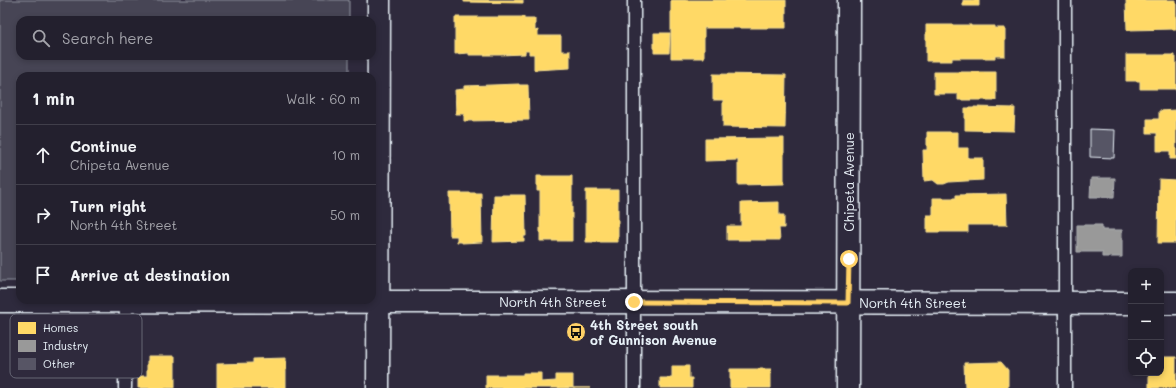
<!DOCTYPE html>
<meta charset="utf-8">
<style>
:root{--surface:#23202e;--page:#2f2d3a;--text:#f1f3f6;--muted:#a3a3aa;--line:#403e4a}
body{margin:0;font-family:Mali,sans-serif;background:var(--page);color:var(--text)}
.controls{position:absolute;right:12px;bottom:12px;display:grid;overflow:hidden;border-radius:8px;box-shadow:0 2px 6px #0003}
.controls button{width:36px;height:36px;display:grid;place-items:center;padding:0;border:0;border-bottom:1px solid var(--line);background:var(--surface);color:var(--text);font:20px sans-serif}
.stop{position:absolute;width:12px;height:12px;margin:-9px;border:3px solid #ffd166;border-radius:50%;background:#fff}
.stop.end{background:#ffd166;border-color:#fff;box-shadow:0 1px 4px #0008}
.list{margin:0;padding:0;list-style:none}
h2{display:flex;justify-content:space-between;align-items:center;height:52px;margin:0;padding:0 16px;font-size:17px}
h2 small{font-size:13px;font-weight:400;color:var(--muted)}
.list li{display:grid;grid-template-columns:26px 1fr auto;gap:12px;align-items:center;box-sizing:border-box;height:60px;padding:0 16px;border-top:1px solid var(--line)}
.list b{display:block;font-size:15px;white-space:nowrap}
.list p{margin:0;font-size:13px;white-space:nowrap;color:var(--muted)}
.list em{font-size:13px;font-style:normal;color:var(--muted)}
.icon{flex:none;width:22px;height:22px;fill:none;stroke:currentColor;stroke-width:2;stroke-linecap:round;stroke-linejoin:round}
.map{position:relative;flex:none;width:1176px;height:388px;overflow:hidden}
.search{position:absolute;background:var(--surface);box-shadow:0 2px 6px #0003;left:16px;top:16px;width:360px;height:44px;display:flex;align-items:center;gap:10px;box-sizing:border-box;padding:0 14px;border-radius:12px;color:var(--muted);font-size:15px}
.panel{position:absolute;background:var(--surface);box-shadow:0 2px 6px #0003;left:16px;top:72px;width:360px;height:232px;border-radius:12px}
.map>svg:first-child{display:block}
.green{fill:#464455;stroke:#979aa6}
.homes{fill:#ffd966;stroke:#f8e092}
.industry{fill:#999;stroke:#b1b3b6}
.building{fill:#575565;stroke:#e8f1f8}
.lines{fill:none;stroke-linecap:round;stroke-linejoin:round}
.lane-casing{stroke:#e8f1f8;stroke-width:15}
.street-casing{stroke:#e8f1f8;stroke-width:25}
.secondary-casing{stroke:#e8f1f8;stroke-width:25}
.lane{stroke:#2f2a3d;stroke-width:12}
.street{stroke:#2f2a3d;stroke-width:22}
.secondary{stroke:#2f2a3d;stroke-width:22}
.route{stroke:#ffd166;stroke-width:5}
.labels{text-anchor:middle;stroke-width:4;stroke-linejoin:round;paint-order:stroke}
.street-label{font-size:13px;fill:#e8f1f8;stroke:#2f2a3d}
.poi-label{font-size:13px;font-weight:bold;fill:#e8f1f8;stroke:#2f2a3d;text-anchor:start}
.key{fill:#2f2a3d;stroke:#666675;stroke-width:1}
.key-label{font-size:11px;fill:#e8f1f8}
</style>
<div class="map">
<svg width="1176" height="388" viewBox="0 0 1176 388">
<rect width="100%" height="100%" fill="#2f2a3d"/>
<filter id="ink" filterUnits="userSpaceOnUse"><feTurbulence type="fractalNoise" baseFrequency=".025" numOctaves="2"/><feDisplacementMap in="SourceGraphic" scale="8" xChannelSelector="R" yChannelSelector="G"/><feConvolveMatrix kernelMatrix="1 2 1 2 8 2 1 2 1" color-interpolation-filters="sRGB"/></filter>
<g filter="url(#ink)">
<path class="green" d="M0,0H349V20H20V56H349V76H20V281H0Z"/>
<path class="homes" d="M464,0H523V3L464,2Z
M671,0H786V28H704V58H671Z
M963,0H979V6H963Z
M1126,0H1176V29L1127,30Z
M455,17H524V19H535V31L538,30V36H561V51H570V68L534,70V54H529V51H525V54L500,55H469V53L455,54Z
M926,25H971V26H995V28H1005V56H995V58H952V61H926Z
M654,33H670L669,53H654Z
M1126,55H1174V57H1176V89H1140V81H1126Z
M934,72H996V100H958V94H934Z
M713,74L786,75L785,128L723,127V100H713Z
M519,84V85H528L529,120L464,121V114H456L455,90L464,89V86Z
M974,107L1015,108L1014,131L965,130V108H974Z
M1176,110V159H1170V151H1157V133H1147V119H1159V111Z
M927,132H958V148H968V158H983V180L949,182L944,184H938L933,180L924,181L923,150H927Z
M784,138V184L738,185V160L705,161V139Z
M537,176H572V241H540V191H537Z
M1159,179L1176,180V243H1158Z
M586,190H618V242H586Z
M449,193H481L482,242L462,243V242H457V236H450Z
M1006,194L1007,225H968V232H927V215H933V198H956V195Z
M494,195H525L526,236H524V241L493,242Z
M779,202V215H784V228H779L780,240H727V226H741V203Z
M148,356H175V388H138V376H147V361H148Z
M1161,357H1176V388H1149V373H1161Z
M286,358V388H217V364L253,363V359Z
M1001,362L1008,370V388H965L964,363Z
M672,366H689V378H692V388H660V378H672Z
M730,369H771V388H730Z
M523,373H541V382L556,381V375H573V388H590H486V375H523Z"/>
<path class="industry" d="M1091,178H1115L1114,197H1090Z
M1077,225H1102V230H1122V257H1102V252H1077Z"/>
<path class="building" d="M1090,129L1115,130L1114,158L1090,157Z"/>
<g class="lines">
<defs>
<path id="lane" d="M125,388L126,301
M634,388V0
M1065,388V0"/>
<path id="street" d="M848,388L849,0"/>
<path id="secondary" d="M0,301L1131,303
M1161,303H1176
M378,388L379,0"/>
</defs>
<use href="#lane" class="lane-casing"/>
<use href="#street" class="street-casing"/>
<use href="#secondary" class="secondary-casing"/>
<use href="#lane" class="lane"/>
<use href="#street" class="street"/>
<use href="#secondary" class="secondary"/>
</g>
</g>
<g class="lines" filter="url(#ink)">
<path class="route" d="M634,302L848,303L849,259"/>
</g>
<defs>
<symbol id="bus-disc" viewBox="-11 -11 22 22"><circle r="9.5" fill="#ffd166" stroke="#2f2a3d"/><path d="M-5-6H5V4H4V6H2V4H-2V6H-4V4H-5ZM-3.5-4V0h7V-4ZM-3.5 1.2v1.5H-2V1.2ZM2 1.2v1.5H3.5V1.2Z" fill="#111"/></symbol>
</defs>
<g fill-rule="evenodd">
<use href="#bus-disc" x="565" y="321" width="22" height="22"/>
</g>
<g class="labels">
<g class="street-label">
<text transform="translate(849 182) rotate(-90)" y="5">Chipeta Avenue</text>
<text x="553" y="307">North 4th Street</text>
<text x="913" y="308">North 4th Street</text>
</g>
<g class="poi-label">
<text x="590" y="330">4th Street south<tspan x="590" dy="15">of Gunnison Avenue</tspan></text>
</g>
</g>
<rect x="10" y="314" width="132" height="64" rx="6" class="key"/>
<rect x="18" y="322" width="18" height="12" fill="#ffd966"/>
<rect x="18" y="340" width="18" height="12" fill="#999"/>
<rect x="18" y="358" width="18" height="12" fill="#575565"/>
<g class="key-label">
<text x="43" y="332">Homes</text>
<text x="43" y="350">Industry</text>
<text x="43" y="368">Other</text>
</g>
</svg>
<div class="controls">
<button>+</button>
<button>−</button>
<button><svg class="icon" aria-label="locate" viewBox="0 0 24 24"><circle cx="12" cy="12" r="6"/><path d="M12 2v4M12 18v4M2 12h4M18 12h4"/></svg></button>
</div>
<div class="stop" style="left:849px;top:259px"></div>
<div class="stop end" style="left:634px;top:302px"></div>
<div class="search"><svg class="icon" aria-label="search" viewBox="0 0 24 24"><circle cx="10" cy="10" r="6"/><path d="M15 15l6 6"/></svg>Search here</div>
<section class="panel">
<h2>1 min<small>Walk · 60 m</small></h2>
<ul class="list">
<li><svg class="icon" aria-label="ahead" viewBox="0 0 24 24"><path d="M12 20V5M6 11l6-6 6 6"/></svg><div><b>Continue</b><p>Chipeta Avenue</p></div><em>10 m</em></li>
<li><svg class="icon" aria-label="right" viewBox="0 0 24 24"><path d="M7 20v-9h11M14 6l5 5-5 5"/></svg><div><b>Turn right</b><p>North 4th Street</p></div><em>50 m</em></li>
<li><svg class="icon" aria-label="arrive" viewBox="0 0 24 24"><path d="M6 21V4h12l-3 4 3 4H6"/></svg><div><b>Arrive at destination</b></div></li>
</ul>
</section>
</div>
